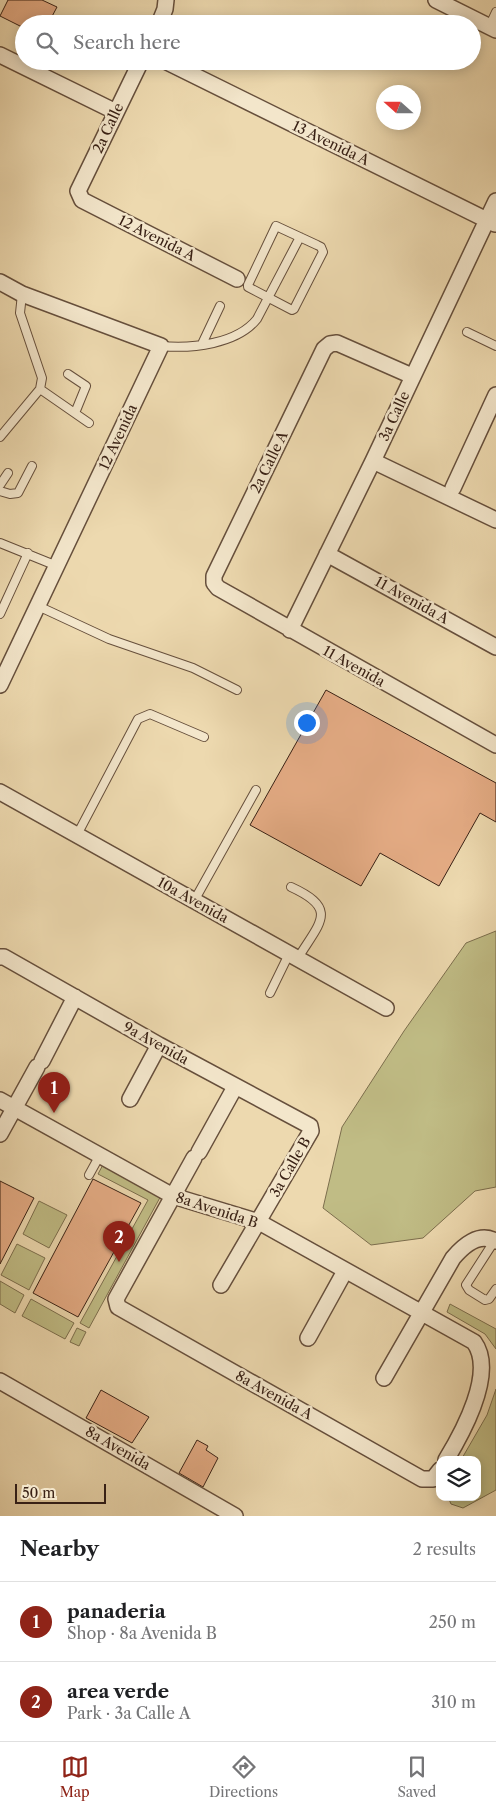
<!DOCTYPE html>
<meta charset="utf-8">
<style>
:root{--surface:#fff;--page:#f6f6f6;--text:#202124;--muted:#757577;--line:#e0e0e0;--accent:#8f2418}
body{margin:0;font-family:"Libre Caslon Text",serif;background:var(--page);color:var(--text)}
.controls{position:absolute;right:15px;bottom:15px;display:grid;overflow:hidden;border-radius:10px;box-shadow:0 2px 12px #0003}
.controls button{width:45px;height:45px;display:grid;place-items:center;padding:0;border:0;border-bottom:1px solid var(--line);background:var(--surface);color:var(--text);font:25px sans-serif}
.compass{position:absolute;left:376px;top:85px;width:45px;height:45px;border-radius:50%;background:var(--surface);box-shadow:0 2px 12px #0003;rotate:291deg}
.scale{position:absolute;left:15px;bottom:12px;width:91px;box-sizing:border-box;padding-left:5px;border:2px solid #392115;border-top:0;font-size:14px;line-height:18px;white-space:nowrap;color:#392115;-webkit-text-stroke:4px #f3e6cb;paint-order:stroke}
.you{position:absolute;left:306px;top:722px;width:18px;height:18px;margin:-12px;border:4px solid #fff;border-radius:50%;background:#1a73e8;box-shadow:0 0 0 8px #1a73e833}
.badge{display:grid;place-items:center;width:32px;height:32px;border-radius:50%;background:var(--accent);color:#fff;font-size:16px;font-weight:700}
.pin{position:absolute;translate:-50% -41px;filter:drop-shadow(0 1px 2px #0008)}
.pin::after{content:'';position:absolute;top:26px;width:18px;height:15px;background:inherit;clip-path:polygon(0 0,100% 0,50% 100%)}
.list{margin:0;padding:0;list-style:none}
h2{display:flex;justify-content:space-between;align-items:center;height:65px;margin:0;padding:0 20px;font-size:21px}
h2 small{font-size:16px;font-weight:400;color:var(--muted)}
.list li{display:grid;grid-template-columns:32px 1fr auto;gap:15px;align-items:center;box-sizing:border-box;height:80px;padding:0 20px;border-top:1px solid var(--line)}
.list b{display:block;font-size:19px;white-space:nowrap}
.list p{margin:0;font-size:16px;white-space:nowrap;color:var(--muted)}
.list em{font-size:16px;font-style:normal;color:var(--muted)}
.icon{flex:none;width:28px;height:28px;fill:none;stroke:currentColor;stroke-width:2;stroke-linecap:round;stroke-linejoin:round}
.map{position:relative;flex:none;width:496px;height:1516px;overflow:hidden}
.search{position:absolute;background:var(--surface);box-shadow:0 2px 12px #0003;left:15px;right:15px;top:15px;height:55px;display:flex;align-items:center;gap:12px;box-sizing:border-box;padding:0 18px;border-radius:28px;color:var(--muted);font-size:19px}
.sheet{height:225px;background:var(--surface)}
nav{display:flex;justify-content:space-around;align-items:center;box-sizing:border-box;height:70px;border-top:1px solid var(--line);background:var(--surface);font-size:14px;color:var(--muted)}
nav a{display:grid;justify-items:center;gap:2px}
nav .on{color:var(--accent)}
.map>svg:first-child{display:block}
.green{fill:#c0bc85;stroke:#7c6e4d}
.building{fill:#e5ac85;stroke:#392115}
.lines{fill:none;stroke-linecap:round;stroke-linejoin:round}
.service-casing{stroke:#664f3c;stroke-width:10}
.minor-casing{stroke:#664f3c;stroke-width:18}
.service{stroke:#f3e6cb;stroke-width:8}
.minor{stroke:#f3e6cb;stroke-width:15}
.labels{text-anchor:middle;stroke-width:5;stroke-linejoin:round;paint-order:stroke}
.street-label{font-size:14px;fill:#392115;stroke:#f3e6cb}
</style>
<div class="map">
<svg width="496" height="1516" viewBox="0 0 496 1516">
<rect width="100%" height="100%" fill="#edd9af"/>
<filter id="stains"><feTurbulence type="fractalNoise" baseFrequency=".004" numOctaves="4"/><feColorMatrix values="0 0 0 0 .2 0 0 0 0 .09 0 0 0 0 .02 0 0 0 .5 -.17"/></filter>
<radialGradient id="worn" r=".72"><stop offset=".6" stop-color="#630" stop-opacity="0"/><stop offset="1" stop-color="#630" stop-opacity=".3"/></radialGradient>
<path class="green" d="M496,931V1187L475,1191L423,1238L371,1245L323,1208L342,1127L404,1031L466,943Z
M105,1161L163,1192L89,1328L80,1323L148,1200L98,1174Z
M39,1201L67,1215L49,1248L23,1234Z
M17,1244L45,1258L29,1290L1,1275Z
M0,1281L24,1295L15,1313L0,1304Z
M31,1299L74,1323L65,1339L22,1316Z
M450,1304L496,1329V1349L485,1334L447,1312Z
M77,1328L86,1332L79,1346L70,1342Z
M496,1389V1490L463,1508L451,1504L448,1497H477V1460H461L487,1415Z"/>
<path class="building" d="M8,0H42L57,7L48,24H24V28L0,16Z
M326,690L496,783V822L480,813L439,886L380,853L361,886L250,825Z
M93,1179L141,1203L78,1317L33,1293Z
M0,1181L34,1198L0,1264Z
M101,1390L149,1417L132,1443L86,1418Z
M197,1440L208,1446L206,1450L218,1458L203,1487L179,1473Z"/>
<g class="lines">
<defs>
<path id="service" d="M489,27L496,12
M276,226L317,245L321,247L323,252L294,309L292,310L248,287V285Z
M467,332L496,346
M202,344L220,306
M161,346C192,349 237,344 257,319L300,237
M68,374L86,386L75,413
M40,389L89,423
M0,437L40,389L42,378L20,313L22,294
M0,485L8,473
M0,491L10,494L18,493L32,466
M0,543L57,566
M38,606L109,639L193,668L237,690
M0,614L28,553
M77,835L138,719L150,714L204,737
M291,887C339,909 320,922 298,958
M194,901L256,790
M270,993L289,954
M89,1175L100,1155
M495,1240L466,1285L469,1290L485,1300L489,1299L496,1289"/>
<path id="minor" d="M436,0L496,30
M159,24L165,9L166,0
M0,55L116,112
M141,61L78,191L82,200L237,279
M165,61L495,224
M0,282L22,294L161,346L0,685
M412,376L337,343L330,344L324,349L214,576V583L218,588L496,745
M373,461L496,520
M453,488L496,395
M327,554L496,647
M290,630L373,461L496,201
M0,792L386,1008
M0,957H4L159,1045L310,1126L311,1131L221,1285
M42,1061L75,997
M130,1099L159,1045
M0,1100L173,1196L259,1222L474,1342C496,1372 463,1432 446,1460
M0,1134L37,1067
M199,1152L235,1087
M194,1158L116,1299L118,1307L422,1479H433L440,1470
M308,1338L345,1271
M384,1378L453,1258C463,1246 479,1232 495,1241
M0,1381L235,1516"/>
</defs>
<use href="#service" class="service-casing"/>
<use href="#minor" class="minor-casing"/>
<use href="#service" class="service"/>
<use href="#minor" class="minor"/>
</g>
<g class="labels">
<g class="street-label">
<text transform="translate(108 128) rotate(-65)" y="5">2a Calle</text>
<text transform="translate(331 143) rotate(26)" y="5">13 Avenida A</text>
<text transform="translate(157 238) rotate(27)" y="5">12 Avenida A</text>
<text transform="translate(394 416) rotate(-65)" y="5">3a Calle</text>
<text transform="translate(118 437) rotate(-65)" y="5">12 Avenida</text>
<text transform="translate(269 462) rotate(-64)" y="5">2a Calle A</text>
<text transform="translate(412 600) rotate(29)" y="5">11 Avenida A</text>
<text transform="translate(354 666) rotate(29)" y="5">11 Avenida</text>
<text transform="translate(193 900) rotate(29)" y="5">10a Avenida</text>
<text transform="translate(156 1043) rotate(29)" y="5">9a Avenida</text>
<text transform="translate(290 1167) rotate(-60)" y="5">3a Calle B</text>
<text transform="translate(217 1210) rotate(18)" y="5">8a Avenida B</text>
<text transform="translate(274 1395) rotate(29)" y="5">8a Avenida A</text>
<text transform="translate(118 1448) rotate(30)" y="5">8a Avenida</text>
</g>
</g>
<rect width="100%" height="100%" filter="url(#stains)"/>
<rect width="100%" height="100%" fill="url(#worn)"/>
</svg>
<div class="controls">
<button><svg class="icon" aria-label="layers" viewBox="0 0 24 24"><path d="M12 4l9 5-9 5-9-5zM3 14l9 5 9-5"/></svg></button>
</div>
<svg class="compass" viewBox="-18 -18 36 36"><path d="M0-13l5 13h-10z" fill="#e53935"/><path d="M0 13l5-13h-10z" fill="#757577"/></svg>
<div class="scale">50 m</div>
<div class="you"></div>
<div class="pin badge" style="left:54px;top:1113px">1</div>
<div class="pin badge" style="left:119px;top:1262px">2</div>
<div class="search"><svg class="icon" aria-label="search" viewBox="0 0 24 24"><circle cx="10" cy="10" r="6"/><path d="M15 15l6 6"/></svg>Search here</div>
</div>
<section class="sheet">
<h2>Nearby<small>2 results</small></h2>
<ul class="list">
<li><span class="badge">1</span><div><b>panaderia</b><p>Shop · 8a Avenida B</p></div><em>250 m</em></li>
<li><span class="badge">2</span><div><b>area verde</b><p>Park · 3a Calle A</p></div><em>310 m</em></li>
</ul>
</section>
<nav>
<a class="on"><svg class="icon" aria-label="map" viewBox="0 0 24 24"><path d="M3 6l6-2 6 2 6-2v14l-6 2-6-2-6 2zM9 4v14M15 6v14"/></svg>Map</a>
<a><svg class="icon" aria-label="directions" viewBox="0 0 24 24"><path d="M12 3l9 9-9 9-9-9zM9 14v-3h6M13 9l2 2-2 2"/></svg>Directions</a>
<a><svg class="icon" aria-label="saved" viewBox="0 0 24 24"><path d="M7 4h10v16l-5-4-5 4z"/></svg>Saved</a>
</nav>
